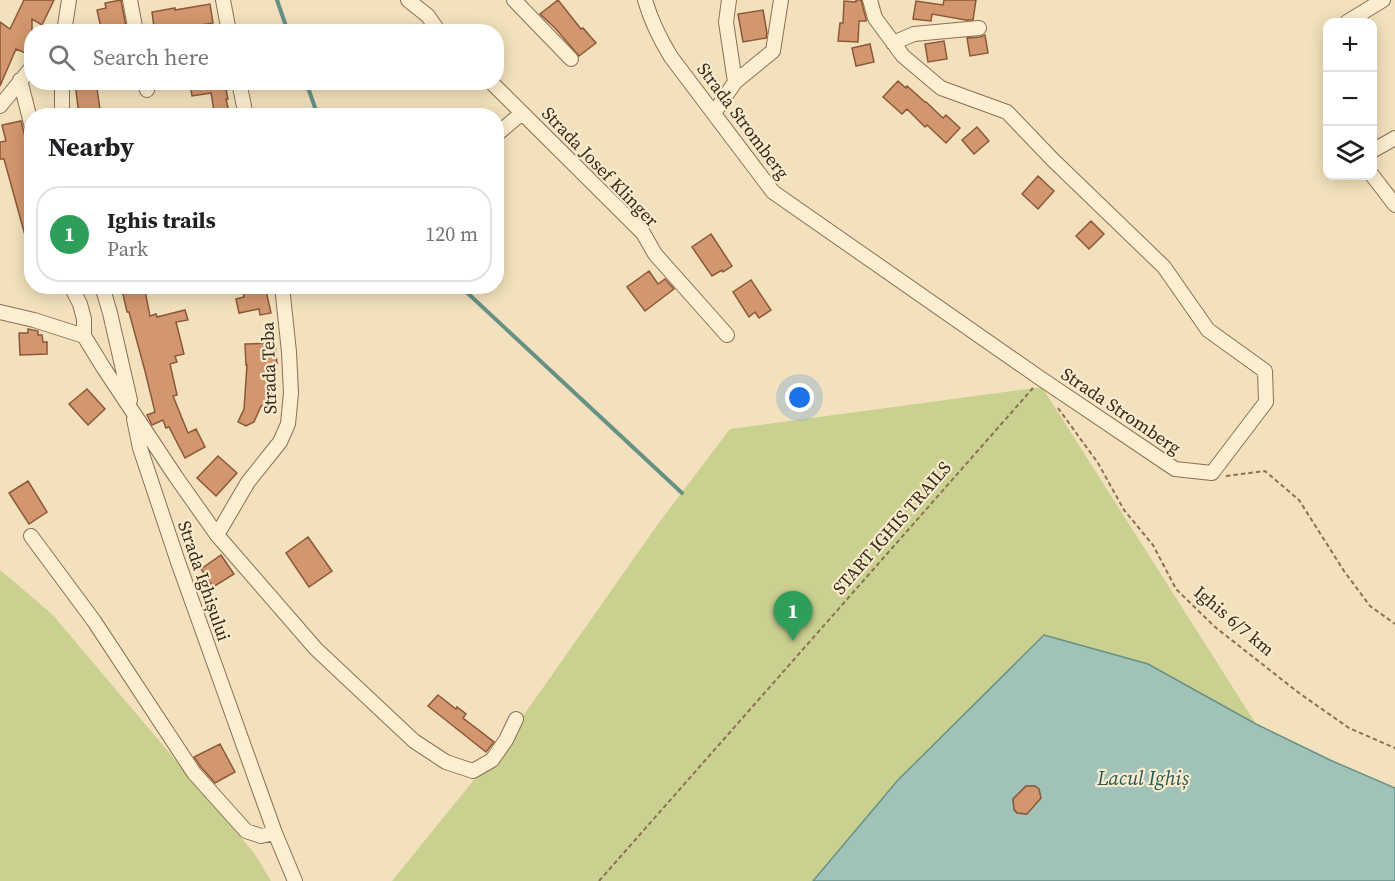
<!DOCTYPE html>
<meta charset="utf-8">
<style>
:root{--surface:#fff;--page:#f2f2f2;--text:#202124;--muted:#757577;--line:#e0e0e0;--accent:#1a73e8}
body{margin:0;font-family:"Source Serif 4",serif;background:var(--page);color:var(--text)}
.controls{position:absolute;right:18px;top:18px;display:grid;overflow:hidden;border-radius:12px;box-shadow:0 3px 15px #0003}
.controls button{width:54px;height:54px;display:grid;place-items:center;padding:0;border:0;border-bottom:2px solid var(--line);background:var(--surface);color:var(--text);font:30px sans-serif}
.you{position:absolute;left:800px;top:398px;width:21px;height:21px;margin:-15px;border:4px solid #fff;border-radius:50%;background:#1a73e8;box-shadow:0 0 0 9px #1a73e833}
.badge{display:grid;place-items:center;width:39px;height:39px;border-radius:50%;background:var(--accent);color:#fff;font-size:20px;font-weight:700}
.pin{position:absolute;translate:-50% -50px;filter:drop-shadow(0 2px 3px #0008)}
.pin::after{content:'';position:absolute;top:32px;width:21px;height:18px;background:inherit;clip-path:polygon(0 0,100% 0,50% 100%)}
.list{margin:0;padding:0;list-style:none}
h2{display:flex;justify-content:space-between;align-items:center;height:78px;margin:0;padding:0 24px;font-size:26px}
h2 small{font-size:20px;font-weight:400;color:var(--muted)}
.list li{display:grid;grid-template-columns:39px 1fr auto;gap:18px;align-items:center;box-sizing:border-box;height:96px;margin:0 12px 12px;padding:0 12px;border:2px solid var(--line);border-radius:24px}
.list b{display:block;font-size:22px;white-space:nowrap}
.list p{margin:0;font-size:20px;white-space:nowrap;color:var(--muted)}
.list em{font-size:20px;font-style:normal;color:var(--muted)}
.icon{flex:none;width:33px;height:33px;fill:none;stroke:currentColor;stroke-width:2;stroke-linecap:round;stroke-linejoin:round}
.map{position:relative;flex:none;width:1395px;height:881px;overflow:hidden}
.search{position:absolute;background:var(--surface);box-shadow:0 3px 15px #0003;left:24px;top:24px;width:480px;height:66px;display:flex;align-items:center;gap:15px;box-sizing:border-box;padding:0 21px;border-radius:24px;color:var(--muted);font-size:22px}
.panel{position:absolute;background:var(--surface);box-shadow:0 3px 15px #0003;left:24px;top:108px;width:480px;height:186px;border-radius:24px}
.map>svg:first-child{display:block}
.green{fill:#cad090}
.water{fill:#a1c2b8;stroke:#679186;stroke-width:1.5;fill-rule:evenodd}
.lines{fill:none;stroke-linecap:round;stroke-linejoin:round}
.stream{stroke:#679186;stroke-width:4}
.building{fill:#d3976f;stroke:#8c5838;stroke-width:1.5}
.minor-casing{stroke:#8b7054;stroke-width:16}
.path{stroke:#8b7054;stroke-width:2;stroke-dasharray:4.5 3;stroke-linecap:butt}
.minor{stroke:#fceed0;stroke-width:14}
.labels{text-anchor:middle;stroke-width:4.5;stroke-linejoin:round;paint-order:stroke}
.street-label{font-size:18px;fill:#38291a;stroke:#f8ebcd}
.water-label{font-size:20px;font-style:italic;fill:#285a56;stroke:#f8ebcd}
</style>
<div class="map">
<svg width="1395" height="881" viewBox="0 0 1395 881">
<rect width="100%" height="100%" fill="#f2e1bc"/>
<path class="green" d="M1042,387L1256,724L1148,664L1044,635L898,780L813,881H392L507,739L658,524L730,429Z
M0,570L52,614L254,853L271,881H0Z"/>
<path class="water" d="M1044,635L1148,664L1256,724L1330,760L1395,788V881H813L898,780ZM1026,786H1034L1026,814L1017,813L1014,810L1013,799Z"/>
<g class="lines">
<path class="stream" d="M277,0L288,32
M306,82L318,116
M460,286L682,493"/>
</g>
<path class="building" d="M24,0H54L42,25L32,19V46L28,54L16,49L0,86V22L10,29Z
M121,0L127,32H102L97,10L106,8L105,3Z
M558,0L581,29L583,28L596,43L579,56L555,28L540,14Z
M856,0H861L866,19V21H859L858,42L838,41L840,23H843L844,1L856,2Z
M944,0H976L973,20H966L932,14L931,21L913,19L916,1L943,5Z
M210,4L213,23L178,29L179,32H164L163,25L154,27L152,12L175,8V10Z
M763,10L767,33L766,38L743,42L738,14Z
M985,35L988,53L970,56L967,38L980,37Z
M944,41L947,59L928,62L925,44Z
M870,44L874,62L856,66L852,48Z
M898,81L906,88L907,86L925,102H926L943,118L946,115L960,128L946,143L927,125L925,127L907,109L902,114L883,97Z
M75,82H96L101,116H79Z
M198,82H230L231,89L226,90L228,99H226L230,116H215L211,93L192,96L190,84Z
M21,121L32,164V245L28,246L4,159H0V142L6,141L2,125Z
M977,127L989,141L974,154L962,140Z
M1038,176L1054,191L1038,209L1022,194Z
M1091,221L1104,234L1089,249L1076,236Z
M711,234L732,266L723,272L722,270L712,276L692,247Z
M649,271L658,284L665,279L674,289L645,311L627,287Z
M751,280L771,310L759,318L755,312L749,317L733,292Z
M140,286H144L150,316L156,314L157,317L185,310L188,320L176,322L184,354L175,356L177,362L170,364L177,395L173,396L188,433L196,429L205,447L185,458L169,427L166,428L163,420L152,425L147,415L155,412L145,371L129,312H127L122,290Z
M242,286H265L271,313L260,315L259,309L239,313L236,299L244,297Z
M28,329L38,331V335H42L43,342H47V354L20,355L19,333H28Z
M275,343L277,364H274L271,406H261L254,422L246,426L238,422L244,409L247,365H246L245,344Z
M87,389L105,409L88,425L69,404Z
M218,456L237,473L216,496L197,478Z
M28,481L47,512L29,524L9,493Z
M308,537L332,571L309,587L286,553Z
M221,555L234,574L213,587L201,569Z
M438,695L456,709L457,707L466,714L463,718L494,742L486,752L428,706Z
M220,744L235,772L215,783L201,767L194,757Z
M1026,786H1035L1039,789L1041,798L1027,814L1017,813L1014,809L1013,799Z"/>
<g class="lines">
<defs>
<path id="minor" d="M130,0L136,32
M223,0L229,32
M408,0L428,16L439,32
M514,0L571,59
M645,0C651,21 660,39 671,57L773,192L1040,378L1175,469L1212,473L1266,402L1265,371L1208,330L1164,267L1053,160L1007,112L941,88L903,56L875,18L870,0
M1347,22L1383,0
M64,32L69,0
M893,43L914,34L979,28
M20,80L32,127
M145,82L147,90
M239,82L246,116
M491,82L643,233L655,254L727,335
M735,82L773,51L781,0
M0,106L32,67
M714,113L735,82L726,22L729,0
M62,116V82
M496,135L522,113
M1372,151L1395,138
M1372,175L1395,205
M71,286L80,304L84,319V336L103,367L176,477L217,535L316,649L414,741L446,762L473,771L492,760L506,740L516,719
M102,286L110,313L130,400
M0,312L34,320L84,336
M134,419L140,448L178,562L275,833L295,881
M217,535L248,482L280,442L288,424L291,393L289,352L282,286
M31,536L94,621L194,773L246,831L261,836L275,833"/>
</defs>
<use href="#minor" class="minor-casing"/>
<path class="path" d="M1058,408L1098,463L1124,510L1153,545L1176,589L1215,627L1299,693L1349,728L1395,748
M1226,476L1265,471L1299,500L1344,571L1370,606L1395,624
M599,881L1033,388"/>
<use href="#minor" class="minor"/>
</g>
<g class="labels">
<g class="street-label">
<text transform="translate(743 121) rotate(53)" y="6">Strada Stromberg</text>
<text transform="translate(600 167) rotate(46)" y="6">Strada Josef Klinger</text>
<text transform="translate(269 368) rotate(-92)" y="6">Strada Teba</text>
<text transform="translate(1121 411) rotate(34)" y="6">Strada Stromberg</text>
<text transform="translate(892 528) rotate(-49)" y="6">START IGHIS TRAILS</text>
<text transform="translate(204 581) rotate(71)" y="6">Strada Ighișului</text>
<text transform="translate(1234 621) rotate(40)" y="6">Ighis 6/7 km</text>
</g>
<g class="water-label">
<text x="1143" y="785">Lacul Ighiș</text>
</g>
</g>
</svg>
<div class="controls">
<button>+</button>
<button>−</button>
<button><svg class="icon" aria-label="layers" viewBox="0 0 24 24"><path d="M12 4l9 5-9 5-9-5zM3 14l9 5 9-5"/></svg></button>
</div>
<div class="you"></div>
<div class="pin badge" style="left:793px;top:641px;background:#2e9e5b">1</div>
<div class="search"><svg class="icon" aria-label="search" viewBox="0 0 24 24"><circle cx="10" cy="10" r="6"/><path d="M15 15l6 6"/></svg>Search here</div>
<section class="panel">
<h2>Nearby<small></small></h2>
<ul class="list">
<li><span class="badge" style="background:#2e9e5b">1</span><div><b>Ighis trails</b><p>Park</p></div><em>120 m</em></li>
</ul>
</section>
</div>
